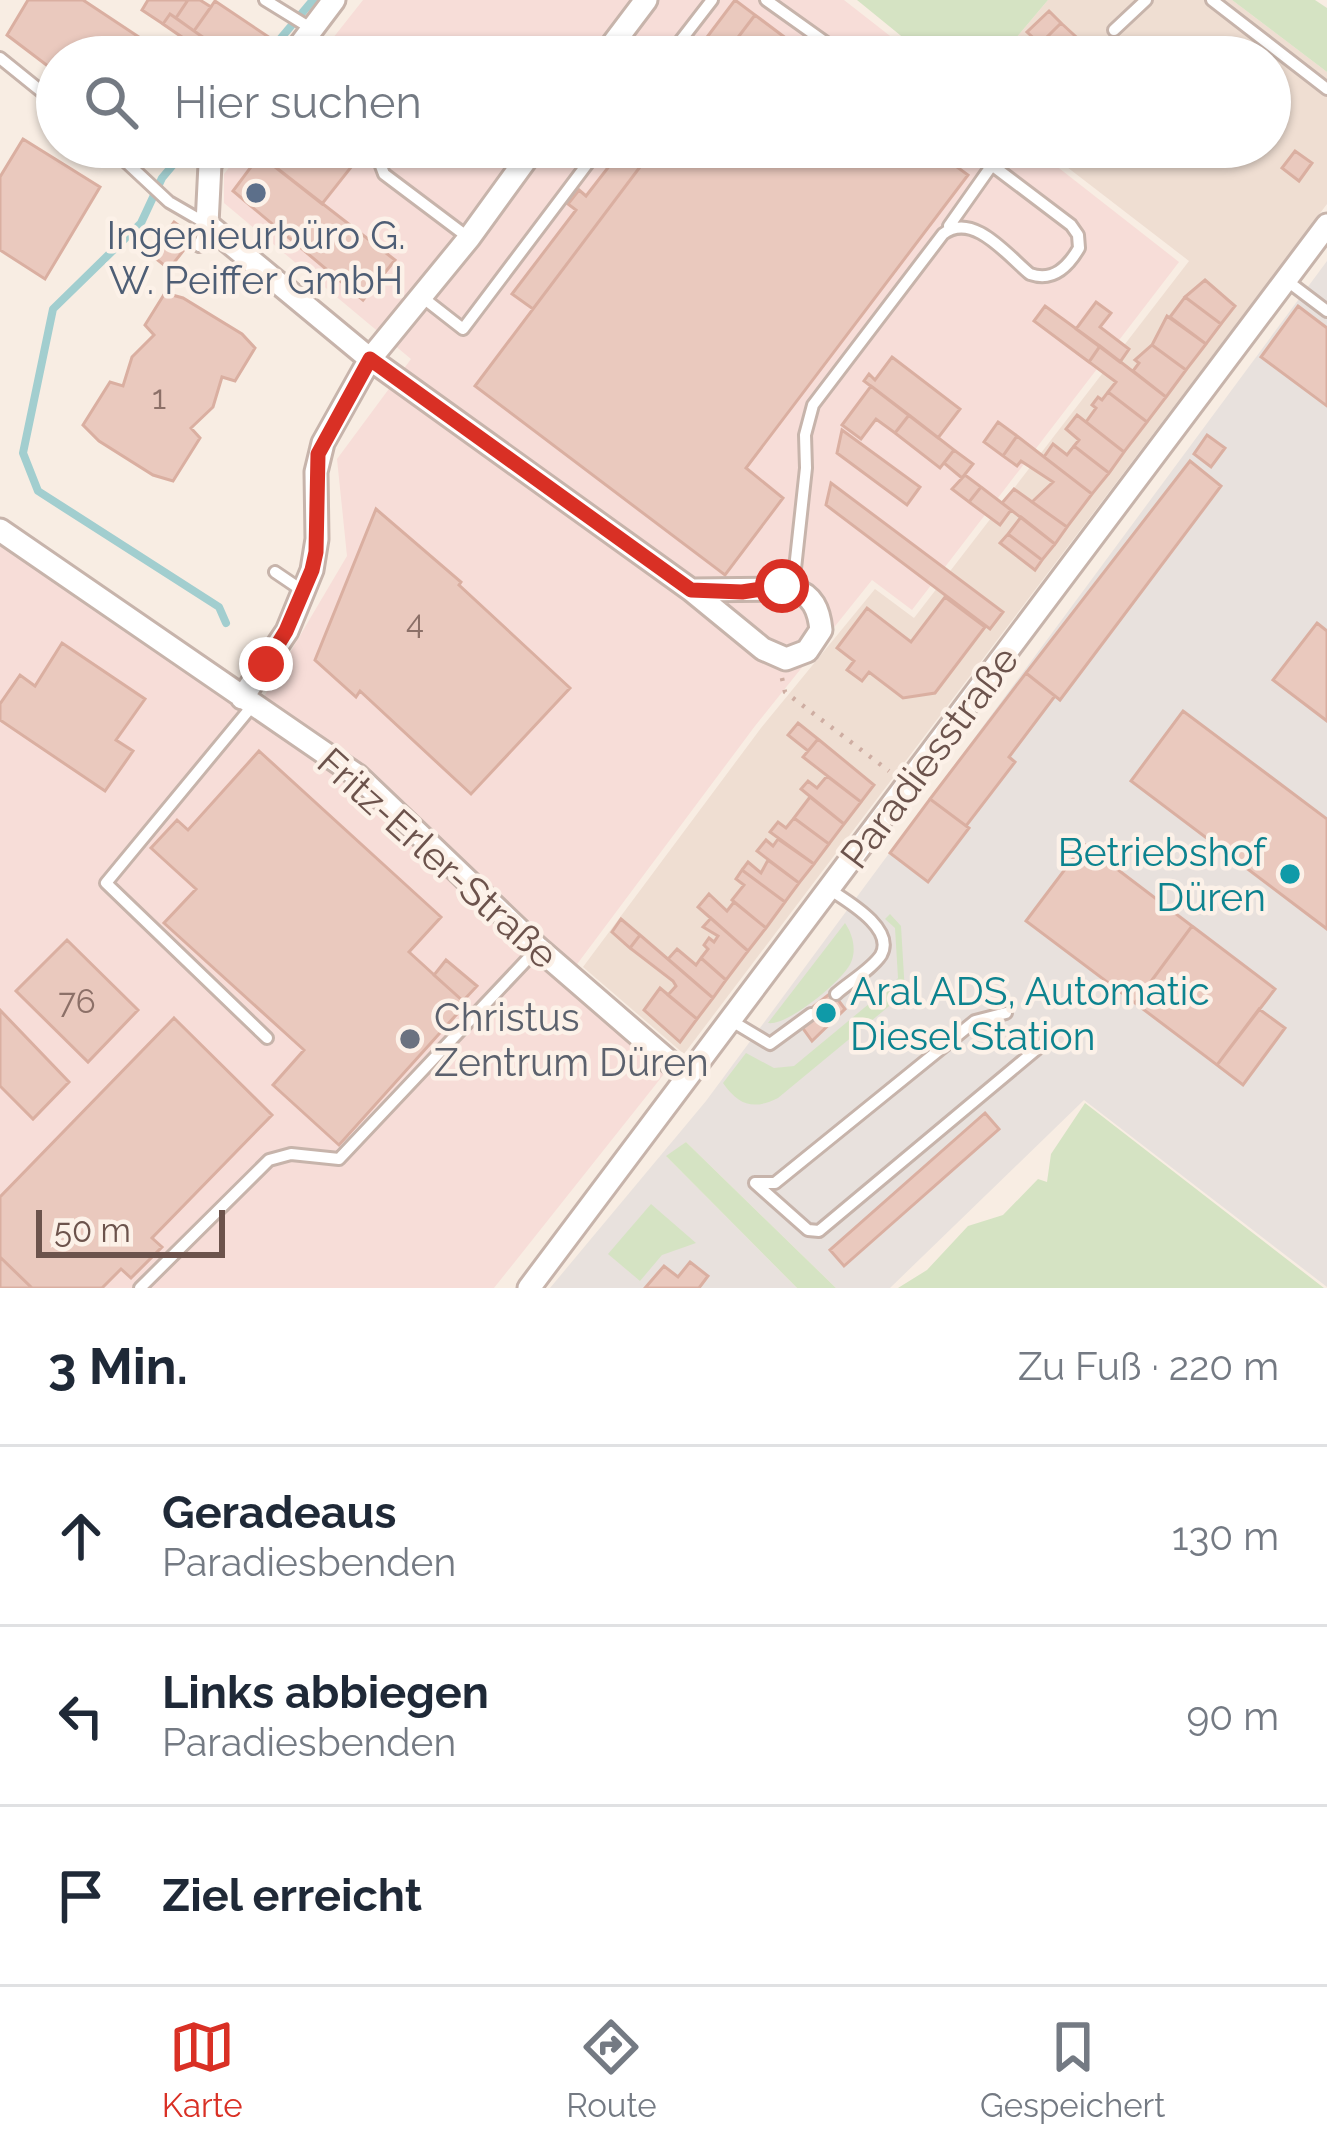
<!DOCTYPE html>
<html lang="de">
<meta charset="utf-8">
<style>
:root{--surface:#fff;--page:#f6f6f7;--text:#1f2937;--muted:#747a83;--line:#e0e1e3;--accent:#d93025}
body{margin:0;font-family:Raleway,sans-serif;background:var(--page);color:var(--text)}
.scale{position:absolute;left:36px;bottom:30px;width:189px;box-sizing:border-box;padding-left:12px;border:6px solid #6c534c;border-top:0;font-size:33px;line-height:42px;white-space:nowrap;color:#6c534c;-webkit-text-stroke:9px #fcf1e8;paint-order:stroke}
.stop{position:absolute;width:36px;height:36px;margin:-27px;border:9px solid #d93025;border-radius:50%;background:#fff}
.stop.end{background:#d93025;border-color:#fff;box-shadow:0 3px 12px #0008}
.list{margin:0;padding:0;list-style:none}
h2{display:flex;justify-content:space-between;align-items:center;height:156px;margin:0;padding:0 48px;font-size:51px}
h2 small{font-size:39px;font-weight:400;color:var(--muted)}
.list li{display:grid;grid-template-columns:78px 1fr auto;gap:36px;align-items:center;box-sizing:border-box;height:180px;padding:0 48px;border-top:3px solid var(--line)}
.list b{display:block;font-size:45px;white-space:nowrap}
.list p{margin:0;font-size:39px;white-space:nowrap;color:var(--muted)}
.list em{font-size:39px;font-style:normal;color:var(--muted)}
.icon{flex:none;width:66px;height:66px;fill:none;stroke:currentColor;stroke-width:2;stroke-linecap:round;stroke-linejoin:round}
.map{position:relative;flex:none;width:1327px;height:1288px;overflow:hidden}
.search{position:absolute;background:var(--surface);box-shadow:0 3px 9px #0004;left:36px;right:36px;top:36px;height:132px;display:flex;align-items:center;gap:30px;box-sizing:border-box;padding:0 42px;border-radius:66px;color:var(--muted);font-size:45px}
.sheet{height:696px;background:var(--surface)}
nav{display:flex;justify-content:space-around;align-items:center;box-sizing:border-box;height:168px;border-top:3px solid var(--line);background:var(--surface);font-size:33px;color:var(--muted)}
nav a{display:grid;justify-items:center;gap:6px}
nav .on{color:var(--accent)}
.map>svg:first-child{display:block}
.residential{fill:#efded2}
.commercial{fill:#f7ddd8}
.industrial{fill:#e8e1dd}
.green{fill:#d5e3c3}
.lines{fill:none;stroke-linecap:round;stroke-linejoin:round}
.stream{stroke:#a2cecf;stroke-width:8}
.building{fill:#eac9be;stroke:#daafa1;stroke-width:3}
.lane-casing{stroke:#c7b4ab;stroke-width:16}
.street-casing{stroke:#c7b4ab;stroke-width:27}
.path{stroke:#ceada2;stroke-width:4.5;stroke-dasharray:3 9;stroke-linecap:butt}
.lane{stroke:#fff;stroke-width:10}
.street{stroke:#fff;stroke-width:21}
.route{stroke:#d93025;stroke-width:15}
.service-dot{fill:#5c6f8a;stroke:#fcf1e8;stroke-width:4.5}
.culture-dot{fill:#0f9aa8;stroke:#fcf1e8;stroke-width:4.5}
.worship-dot{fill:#6b7280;stroke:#fcf1e8;stroke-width:4.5}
.labels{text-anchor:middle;stroke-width:9;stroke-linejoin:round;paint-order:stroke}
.number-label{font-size:33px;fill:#8c7068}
.service-label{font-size:39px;fill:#4e5e75;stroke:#fcf1e8}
.street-label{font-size:39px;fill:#6c534c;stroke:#fcf1e8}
.culture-label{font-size:39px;fill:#0d838f;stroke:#fcf1e8;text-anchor:end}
.worship-label{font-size:39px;fill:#5b616d;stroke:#fcf1e8;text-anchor:start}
</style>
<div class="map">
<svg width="1327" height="1288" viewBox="0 0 1327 1288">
<rect width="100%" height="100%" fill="#f8ede3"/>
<path class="residential" d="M1048,0H1232L1327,72V204L684,1054L583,967L761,728L875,589L914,618L1189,261L1041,147H1270V57H1000Z"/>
<path class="commercial" d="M363,0H844L917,57H318Z
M245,147H1032L1179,262L912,610L872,580L755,726L566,979L668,1069L494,1288H0V546L201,673L252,717L347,556L337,459L411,359L224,203V174Z"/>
<path class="industrial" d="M1327,261V1287L1084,1100L890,1288H836L686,1142L667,1157L797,1288H550L706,1101Z"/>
<path class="green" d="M857,0H1048L1000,57H927Z
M1232,0H1315L1327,8V72Z
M890,914L901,926L905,993L778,1098C754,1110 739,1106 723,1083L746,1053L774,1068L794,1066L893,984L898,978L895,928L885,919Z
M845,923C854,936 858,955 847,969C835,986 787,1026 768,1023Z
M1085,1103L1324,1288H898L927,1270L968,1226L1003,1215L1038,1179L1047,1182L1051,1154Z
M686,1142L836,1288H797L666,1156Z
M651,1204L696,1243L662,1255L640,1281L608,1254Z"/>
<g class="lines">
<path class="stream" d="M265,57L313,0
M188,147L162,178L141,223L53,309L23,453L38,491L219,607L226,623"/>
</g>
<path class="building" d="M28,0H83L169,57H57V73L7,35Z
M148,0H188L176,18L170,14L163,24L142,10Z
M188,0H200L211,7L194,31L176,18Z
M735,0L755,15L723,57H692Z
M215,1L282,46L275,57H201L195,53L204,38L194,31Z
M1049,11L1061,23L1040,44L1027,32Z
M170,14L204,38L198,48L163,24Z
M755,15L811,57H723Z
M1061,23L1085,45L1074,57H1053L1040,44Z
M23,139L100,187L45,279L0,250V177Z
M268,147H367L322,204L261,156Z
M624,147H655L533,309L512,294L576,210L568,204L579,190L586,196Z
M655,147H930L968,175L746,468L783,498L725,575L475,386Z
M1295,151L1312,163L1299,181L1282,168Z
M260,155L395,260L363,300L233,191Z
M174,222L194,237L169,269L150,254Z
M1205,280L1235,306L1221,324L1185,297Z
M165,293L183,298L242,334L255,348L235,381L222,377L213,407L191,428L200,438L173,481L153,475L99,441L83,425L110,382L123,386L132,357L154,335L145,325Z
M1185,297L1221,324L1206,344L1170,317Z
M1096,302L1111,313L1100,327L1129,349L1120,362L1076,329Z
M1045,306L1100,346L1089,362L1034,321Z
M1298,306L1327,328V406L1261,357Z
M1167,316L1206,344L1186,370L1152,345Z
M1152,345L1186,370L1166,397L1133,371L1139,363L1135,360Z
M1100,346L1166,397L1147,422L1108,392L1116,382L1089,362Z
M892,357L960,409L938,438L864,381L869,374L875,380Z
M871,386L909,415L895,433L876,419L861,439L842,425Z
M1108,392L1147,422L1124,452L1086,422L1096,408L1092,405L1098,397L1102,400Z
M909,415L954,450L940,468L895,433Z
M1077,415L1124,452L1109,473L1074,446L1079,440L1066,429Z
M998,422L1017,436L1003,456L984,442Z
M842,430L920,487L907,505L837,453Z
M1207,435L1225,448L1211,467L1194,454Z
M1017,436L1092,494L1067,527L1032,502L1053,482L1021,461L1017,466L1003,456Z
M1053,444L1067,455L1074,446L1109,473L1092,494L1044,457Z
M954,450L973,464L962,478L944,463Z
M1190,461L1221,486L1060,700L1026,673Z
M965,475L981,487L969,502L952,489Z
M831,483L1003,612L990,629L826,505Z
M981,487L1011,510L1000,525L969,502Z
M1014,489L1067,527L1055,544L1002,503Z
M376,509L461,582L459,585L570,688L471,794L360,691L356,697L315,660Z
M1021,517L1055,544L1042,560L1008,534Z
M1008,534L1042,560L1035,570L1000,543Z
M945,597L985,627L935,693L903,698L869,672L862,681L847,670L854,661L837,648L867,608L911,642Z
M1317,623L1327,631V721L1273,680Z
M62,643L145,699L116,740L133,751L105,791L0,720V704L20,675L35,686Z
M1026,673L1055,696L1009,757L1015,762L966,826L930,799Z
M1183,711L1327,819V929L1131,781Z
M798,723L818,739L808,751L788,735Z
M818,739L874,785L861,802L803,757Z
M259,751L441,917L409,952L466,1004L339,1145L273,1085L304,1050L164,923L196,889L151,848L177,820L188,830Z
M827,776L861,802L844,824L801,789L808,781L817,788Z
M810,797L844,824L829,844L794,818Z
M930,799L969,828L928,882L890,853Z
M794,818L829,844L814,864L770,832L778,822L786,828Z
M778,839L814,864L799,883L757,851L766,840L773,846Z
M1084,844L1192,926L1135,1003L1026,921Z
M768,860L799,883L785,902L742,870L748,862L761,873Z
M742,870L785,902L766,928L732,900L744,885L736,879Z
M709,894L727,911L734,902L766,928L748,951L698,907Z
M711,918L748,951L726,980L701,958L708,949L704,945L709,938L714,942L718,936L703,927Z
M621,919L640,935L630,948L612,932Z
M1192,926L1275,989L1217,1065L1135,1003Z
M640,935L713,998L697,1019L668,995L676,986L673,981L630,948Z
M67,940L138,1010L88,1062L16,991Z
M677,949L696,965L701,958L726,980L713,998L668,959Z
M446,960L477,986L463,1001L434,975Z
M660,988L697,1019L680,1042L644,1010Z
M832,992L845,1009L812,1041L802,1027L809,1010Z
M1259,1009L1285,1028L1243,1085L1217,1065Z
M0,1010L69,1082L33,1119L0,1086Z
M174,1018L272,1115L152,1238L162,1247L131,1278L121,1269L102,1288H32L0,1257V1197Z
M985,1113L999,1129L844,1266L830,1250Z
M0,1257L32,1288H0Z
M690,1262L708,1276L699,1288H645L664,1266L678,1277Z"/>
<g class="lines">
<defs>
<path id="lane" d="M265,0L312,29
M766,0L846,57
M1212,0L1327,89
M1114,30L1146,0
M668,57L712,0
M0,58L57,104
M110,147L169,202L207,224L199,246
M386,147L381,166L384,174L469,238
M949,226L992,165
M1286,280L1327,311
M422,297L463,329L600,147
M275,572L303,591
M793,587L806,468L805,435L813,405L943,234C973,211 1007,255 1030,274C1053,282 1068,267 1079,248L1078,235L1071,225L968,147
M253,705L106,883L267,1038
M829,889C845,900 896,928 881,955C872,969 848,983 836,994
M730,1020L770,1044L811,1014
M755,1183L808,1230L819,1231L1044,1043
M755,1183H775L975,1021L1006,1013
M140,1288L269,1160L291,1154L339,1159L538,948"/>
<path id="street" d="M291,57L334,0
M603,57L646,0
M223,147L210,164L207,224L370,359L691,590L763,649L786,659L807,651L821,630C819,610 813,595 793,589L691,590
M0,530L358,776L538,948L687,1077
M242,698L287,631L312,570L317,539L316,472L323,443L370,359L469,238L535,147
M529,1288L1327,225"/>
</defs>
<use href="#lane" class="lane-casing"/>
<use href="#street" class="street-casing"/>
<path class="path" d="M782,678L785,692L889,771"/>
<use href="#lane" class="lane"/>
<use href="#street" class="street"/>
</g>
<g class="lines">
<path class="route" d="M266,664L286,631L312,570L316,552L318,454L370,359L691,590L742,592L782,586"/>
</g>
<circle class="service-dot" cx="256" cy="193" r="12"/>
<g class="culture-dot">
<circle cx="1290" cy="874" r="12"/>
<circle cx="826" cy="1013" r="12"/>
</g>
<circle class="worship-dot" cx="410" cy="1039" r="12"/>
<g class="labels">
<g class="number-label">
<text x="159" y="409">1</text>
<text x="415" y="634">4</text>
<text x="77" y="1013">76</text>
</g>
<g class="service-label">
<text x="256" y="249">Ingenieurbüro G.<tspan x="256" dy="45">W. Peiffer GmbH</tspan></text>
</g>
<g class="street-label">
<text transform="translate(929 757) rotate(-53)" y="14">Paradiesstraße</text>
<text transform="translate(438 858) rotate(42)" y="14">Fritz-Erler-Straße</text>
</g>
<g class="culture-label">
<text x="1266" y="866">Betriebshof<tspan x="1266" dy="45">Düren</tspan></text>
<text x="850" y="1005" text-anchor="start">Aral ADS, Automatic<tspan x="850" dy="45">Diesel Station</tspan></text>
</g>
<g class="worship-label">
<text x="434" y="1031">Christus<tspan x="434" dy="45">Zentrum Düren</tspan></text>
</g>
</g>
</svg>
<div class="scale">50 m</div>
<div class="stop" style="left:782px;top:586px"></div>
<div class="stop end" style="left:266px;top:664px"></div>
<div class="search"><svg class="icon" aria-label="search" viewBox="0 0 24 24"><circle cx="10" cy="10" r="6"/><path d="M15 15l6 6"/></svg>Hier suchen</div>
</div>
<section class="sheet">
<h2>3 Min.<small>Zu Fuß · 220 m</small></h2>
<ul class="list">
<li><svg class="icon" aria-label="ahead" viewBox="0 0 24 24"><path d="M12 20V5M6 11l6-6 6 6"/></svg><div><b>Geradeaus</b><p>Paradiesbenden</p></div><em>130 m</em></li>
<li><svg class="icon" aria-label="left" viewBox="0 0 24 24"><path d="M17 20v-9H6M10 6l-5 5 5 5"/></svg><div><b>Links abbiegen</b><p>Paradiesbenden</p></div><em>90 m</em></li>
<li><svg class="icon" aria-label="arrive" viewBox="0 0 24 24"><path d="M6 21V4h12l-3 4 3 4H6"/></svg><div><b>Ziel erreicht</b></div></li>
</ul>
</section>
<nav>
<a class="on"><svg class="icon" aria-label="map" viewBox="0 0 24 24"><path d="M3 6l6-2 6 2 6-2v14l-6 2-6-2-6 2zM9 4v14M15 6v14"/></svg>Karte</a>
<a><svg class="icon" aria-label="directions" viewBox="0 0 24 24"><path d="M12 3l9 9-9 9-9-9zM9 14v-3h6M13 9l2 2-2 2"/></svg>Route</a>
<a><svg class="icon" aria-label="saved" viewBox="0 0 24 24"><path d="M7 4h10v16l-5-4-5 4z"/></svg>Gespeichert</a>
</nav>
